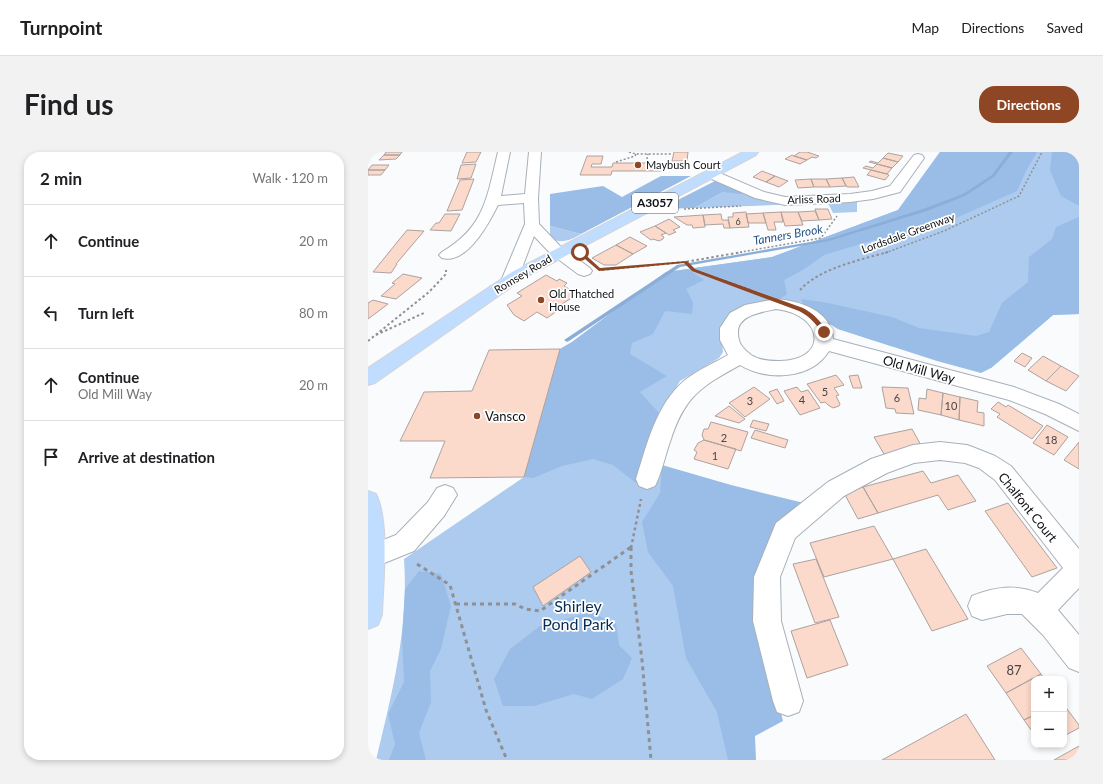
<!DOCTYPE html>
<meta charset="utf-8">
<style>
:root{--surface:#fff;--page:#f2f2f2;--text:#202124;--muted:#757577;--line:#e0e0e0;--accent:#8e4624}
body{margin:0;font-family:Lato,sans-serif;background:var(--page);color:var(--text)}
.controls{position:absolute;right:12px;bottom:12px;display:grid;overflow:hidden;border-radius:8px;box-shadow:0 2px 6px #0003}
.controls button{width:36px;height:36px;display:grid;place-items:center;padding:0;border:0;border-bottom:1px solid var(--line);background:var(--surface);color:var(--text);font:20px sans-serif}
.stop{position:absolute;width:12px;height:12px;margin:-9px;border:3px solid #8e4624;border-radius:50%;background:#fff}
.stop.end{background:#8e4624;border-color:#fff;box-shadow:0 1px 4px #0008}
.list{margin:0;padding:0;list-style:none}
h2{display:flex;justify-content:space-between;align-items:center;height:52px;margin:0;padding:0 16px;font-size:17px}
h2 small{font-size:13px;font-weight:400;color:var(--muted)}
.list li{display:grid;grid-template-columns:26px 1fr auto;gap:12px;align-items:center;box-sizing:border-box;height:72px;padding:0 16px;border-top:1px solid var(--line)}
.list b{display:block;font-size:15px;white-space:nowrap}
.list p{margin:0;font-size:13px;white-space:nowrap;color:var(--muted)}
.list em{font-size:13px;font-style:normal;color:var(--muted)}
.icon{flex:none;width:22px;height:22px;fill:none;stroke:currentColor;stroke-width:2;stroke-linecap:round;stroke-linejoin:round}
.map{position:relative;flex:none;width:711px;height:608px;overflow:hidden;border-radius:16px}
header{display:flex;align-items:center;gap:24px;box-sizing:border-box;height:56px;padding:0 20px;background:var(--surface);border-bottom:1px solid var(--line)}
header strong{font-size:19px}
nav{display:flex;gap:22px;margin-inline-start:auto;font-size:14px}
.intro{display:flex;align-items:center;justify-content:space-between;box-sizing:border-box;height:96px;padding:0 24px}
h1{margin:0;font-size:28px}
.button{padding:10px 18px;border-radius:16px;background:var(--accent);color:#fff;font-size:14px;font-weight:700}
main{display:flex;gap:24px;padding:0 24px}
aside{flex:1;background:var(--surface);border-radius:16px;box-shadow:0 2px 6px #0003}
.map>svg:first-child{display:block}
.green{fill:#accbef}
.forest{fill:#99bde7}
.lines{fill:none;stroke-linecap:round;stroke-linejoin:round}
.stream{fill:#8aaed7;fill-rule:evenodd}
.building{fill:#fbd9cb;stroke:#aea29e}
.minor-casing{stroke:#a8b0b9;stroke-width:2}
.major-casing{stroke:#d4d4d5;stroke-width:2}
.path-far3{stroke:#8f9093;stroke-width:1.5;stroke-dasharray:2 2;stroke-linecap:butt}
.path-far2{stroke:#8f9093;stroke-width:2;stroke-dasharray:2.5 2.5;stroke-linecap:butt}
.path-far1{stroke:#8f9093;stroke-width:2.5;stroke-dasharray:3 3;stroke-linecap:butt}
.path{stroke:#8f9093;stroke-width:3;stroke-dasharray:4 4;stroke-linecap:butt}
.minor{fill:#fff;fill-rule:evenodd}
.major{fill:#c0ddff;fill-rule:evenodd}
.route{fill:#8e4624}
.poi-dot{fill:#8e4624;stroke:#fff;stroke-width:1.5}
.labels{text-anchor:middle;stroke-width:3.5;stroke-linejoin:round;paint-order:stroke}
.far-number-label{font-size:9px;fill:#4a4442}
.far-poi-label{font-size:11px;fill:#0f1215;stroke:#fff;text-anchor:start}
.far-street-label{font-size:11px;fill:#0f1215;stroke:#fff}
.number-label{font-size:11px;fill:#4a4442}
.shield{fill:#fff;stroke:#57595b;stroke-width:1}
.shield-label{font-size:12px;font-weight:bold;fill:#0f1215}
.far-water-label{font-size:12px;font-style:italic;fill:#225488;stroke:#fff}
.street-label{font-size:13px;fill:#0f1215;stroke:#fff}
.poi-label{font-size:13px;fill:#0f1215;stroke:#fff;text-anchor:start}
.near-number-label{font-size:13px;fill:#4a4442}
.near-park-label{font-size:16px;fill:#062e54;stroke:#fff}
</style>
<header>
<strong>Turnpoint</strong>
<nav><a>Map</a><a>Directions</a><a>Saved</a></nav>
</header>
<div class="intro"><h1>Find us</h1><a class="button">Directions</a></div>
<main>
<aside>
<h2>2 min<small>Walk · 120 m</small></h2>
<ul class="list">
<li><svg class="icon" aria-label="ahead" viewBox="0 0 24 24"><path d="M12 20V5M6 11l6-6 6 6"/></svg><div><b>Continue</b></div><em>20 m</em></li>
<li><svg class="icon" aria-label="left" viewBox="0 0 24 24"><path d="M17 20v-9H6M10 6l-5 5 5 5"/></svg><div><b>Turn left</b></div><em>80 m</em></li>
<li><svg class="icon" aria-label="ahead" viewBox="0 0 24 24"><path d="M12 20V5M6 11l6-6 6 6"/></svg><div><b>Continue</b><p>Old Mill Way</p></div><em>20 m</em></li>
<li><svg class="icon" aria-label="arrive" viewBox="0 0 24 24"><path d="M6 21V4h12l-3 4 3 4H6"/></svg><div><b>Arrive at destination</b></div></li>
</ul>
</aside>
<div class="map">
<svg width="711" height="608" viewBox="0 0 711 608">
<rect width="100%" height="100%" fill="#fafbfd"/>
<path class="green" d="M572,0H711V162L685,163L623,216L523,194L470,177L454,166L411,148L392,150L374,154L361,167L354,191L355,200L351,206L312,229L292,262L274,308L372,336L381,608H8C24,542 41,475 36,407L156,325L192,197L204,190L298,120L404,105L530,58Z
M380,37L417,49L489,45V60L465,61L460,51L326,56L355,40Z
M182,74L213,82C203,88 192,93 182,85Z"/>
<path class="forest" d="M572,0H669L658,19L649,39L570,74L506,88L456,103L435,118L416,128L419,142L412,147L326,116L404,105L530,58Z
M684,0H711V54L693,44L682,18Z
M293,24H323L213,82L182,74V42L235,34L254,45Z
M353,26L380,37L373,42L355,40L326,56L292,57Z
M711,65V162L685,163L623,216L613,221L569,209L470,177L437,156L433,147L455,150L524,165L551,176L608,184L621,180L634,151L660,130L661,105L684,87L688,75Z
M320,117L336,128L318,137L325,150L324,162L297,159L285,182L264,191L262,202L299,224L272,240L292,262L274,323L268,331L245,313L225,307L194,314L165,326L156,325L192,197L204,190L298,120Z
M294,313L363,333L436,351L391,471L415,569L387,584L388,608H360L349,560L318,506L305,434L280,400L274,370L292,341Z
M51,419L73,422L83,454L73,497L62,519L63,550L51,581L58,608H21L27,592L20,562L36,530L34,486L37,437Z
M223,460L248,472L251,493L264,506L255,527L224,547L206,542L166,554H135L126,527L142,497L172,474Z"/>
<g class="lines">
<path class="stream" d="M641,0H645L626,25L597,44L559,59L461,89L312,115L201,189L199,190L196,188L309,113L460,87L555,57L595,42L624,23Z"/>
</g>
<path class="building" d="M18,0H34L32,3H16Z
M99,0H113L108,10L94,11Z
M306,0H320L319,9H304Z
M432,0H439L451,4L448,6L444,5L439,8L426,4Z
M520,1L535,4L530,10L515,6Z
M16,3H32L28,7L11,8Z
M424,3L426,4L439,8L432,12L417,7Z
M219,4H235L233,12H224L223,15H244L245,11H295L294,19H244L243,23H212Z
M515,6L530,10L524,16L501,10L503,9L510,11Z
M108,12L103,26L89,27L93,13Z
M509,12L524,16L519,22L495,16L498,14L505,16Z
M4,13H21L17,18H0Z
M0,18H17L13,23H0Z
M503,18L519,22L521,23L517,28L499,23Z
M394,19L407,24L398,30L385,25Z
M407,24L420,29L411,35L398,30Z
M486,25L491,35H479L474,26Z
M474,26L478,34L462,35L458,27Z
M106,27L94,58L79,59L92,28Z
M443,27H458L462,35H446Z
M443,27L446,35L430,36L427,28Z
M447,57H460L464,67L451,68Z
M447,59L451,68L434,69L430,60Z
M378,60L381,75L362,76L360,65H365V61Z
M413,60L415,70H406L408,78H400L395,61Z
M413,60H430L435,73L417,74Z
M395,61L398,71H380L378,62Z
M77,62H92L83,79L62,78L68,71H71Z
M353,62L354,68H360L362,76H356L355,72L337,73L335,63Z
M335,63L337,75L325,76L324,73H319L306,65Z
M301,67L312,75L305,78L308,80L301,83L287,74Z
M287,74L298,81L293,83L296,85L295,87L291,89L285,87L283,88L272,80Z
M39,78L56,79L28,112H29L23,121L5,120Z
M262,85L279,94L265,102L248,93Z
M248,93L265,102L248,113H236L224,106Z
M35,122L54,126L28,147L13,144L27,132L24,131Z
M178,123L189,129L191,127L199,131L196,134L210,142L189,155L192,157L179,166L169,160L156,169L146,163L139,153L154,144L149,141Z
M5,148L20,152L0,167V151Z
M192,197L156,325L62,326L77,289H32L56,240L104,239L121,198Z
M654,201L664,206L657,215L646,209Z
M675,204L693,214L678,229L660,218Z
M693,214L711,224L698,239L678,229Z
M468,223L476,233L466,236L471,243L468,244L472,252L471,254L465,256L460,253L457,250L453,251L439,232Z
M490,223L494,236H485L481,224Z
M386,235L402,247L377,265L361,251Z
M429,235L433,240L440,238L452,256L432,263L416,239Z
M514,235L540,236L546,262L528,261L527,257L518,256Z
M409,237L416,249L409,252L401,240Z
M559,237L575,241L573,263L550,258L551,246L558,247Z
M575,241L592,245L591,268L573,263Z
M592,245L610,249L609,260L616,261V274L591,268Z
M630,250L638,255L640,253L675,274L664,287L629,265L632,262L623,257Z
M361,254L377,267L371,271L347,264Z
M385,268L401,272L398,279L382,275Z
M343,270L380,280L373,299L336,288L334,283L336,277H340Z
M679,273L700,285L686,303L665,291Z
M544,277L554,295L516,302L506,285Z
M387,278L420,288L417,296L383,286Z
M336,288L368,297L360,317L326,307L329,300L326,298L330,291Z
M711,290V317L696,308Z
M555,319L563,331L590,323L608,349L580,358L570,343L510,361L495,335Z
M495,335L510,361L490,367L476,341Z
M640,351L689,416L664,425L617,359Z
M506,374L525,407L456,425L442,391Z
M558,397L600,467L564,479L525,407Z
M212,404L223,420L175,454L165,435Z
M448,407L471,465L447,471L425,412Z
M462,468L480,513L439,526L423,479Z
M653,496L673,522L638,541L619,514Z
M673,522L676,527H666V563L656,568L638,541Z
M696,553L711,573V576L696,584Z
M598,562L627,608H514Z
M666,563V582L656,568Z
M711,594V608H686Z"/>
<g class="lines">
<defs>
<path id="minor" d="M130,0H142L133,44L157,42L161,0H173L170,46L171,72L193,95L222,116L224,119L222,122L216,124L210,122L182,101L166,84L149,129L147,132L141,134L135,132L133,129L157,72L156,51L130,53C121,71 99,113 74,106L71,103L74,100C117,75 119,45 130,0Z
M550,2L554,3L556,6L532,40L505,47L482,50L417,53L387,46L339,25L337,22L339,19H347L396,40L417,45L482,42L504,39L522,34L546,3Z
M408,147C432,149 463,158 465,187L646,235L691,252L711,262V279L677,262L641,248L461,199C443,228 399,229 372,213C332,235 316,245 302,290C297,304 294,320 287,334L279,337L271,334L268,327C279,293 288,252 317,228C330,218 346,211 360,203L352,188V176L362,161L377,153ZM408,157C458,163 460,210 410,209C400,209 391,208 383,203C375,196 370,192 370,181C369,163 395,160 408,157Z
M572,290L599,293L607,296L627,304L643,314L711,397V436L690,458L711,483V520L701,516L675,483L654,462H639L614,468L604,464L600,454L604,444C627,435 647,432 670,441L695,416L627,328L611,316L597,311L572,308L546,311L519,321L476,344L427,386L412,425L413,469L435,549L431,560L420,564L409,560L405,549L385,469L386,425L408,371L460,330L503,307L545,293Z
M77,333L85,336L89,343L76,364L46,399L4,416L0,414V394L28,383L60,350L69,336Z"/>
<path id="major" d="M375,0H390L388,3L156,126L7,231L0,233V216L144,120Z
M0,339L8,342C22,370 15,431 14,463L10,473L0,477Z"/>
</defs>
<use href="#minor" class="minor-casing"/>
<use href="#major" class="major-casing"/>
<path class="path-far3" d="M261,0L268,2H304
M248,10L267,4L268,2
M278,11L280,2
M316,57L373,54
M368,101L453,86L469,64
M517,101L576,79L651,44L674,0"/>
<path class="path-far2" d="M317,110L325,118L383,138
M234,118L317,110L374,100
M432,138C452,116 492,108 520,100
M8,183L58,160
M0,189L61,140L78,122V118"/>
<path class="path-far1" d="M263,396L273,347"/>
<path class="path" d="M263,395V419L274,508L283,608
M49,412L82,433L118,558L139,608
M88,452H147L157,457L172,459L263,395"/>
<use href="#minor" class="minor"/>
<use href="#major" class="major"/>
</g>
<path class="route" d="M212,98L232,116L319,109L327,117L435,156C446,162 453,169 459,180L454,182C448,171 442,165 431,159L324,119L316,111L231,119L210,101Z"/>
<g class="poi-dot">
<circle cx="270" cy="13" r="4"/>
<circle cx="173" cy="148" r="4"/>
<circle cx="109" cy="264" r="4"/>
</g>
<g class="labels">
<g class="far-number-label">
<text x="370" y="73">6</text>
</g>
<g class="far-poi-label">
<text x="278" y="17">Maybush Court</text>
<text x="181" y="146">Old Thatched<tspan x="181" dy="13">House</tspan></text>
</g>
<g class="far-street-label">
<text transform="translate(446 47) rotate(-2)" y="4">Arliss Road</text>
<text transform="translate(540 81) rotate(-20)" y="4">Lordsdale Greenway</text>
<text transform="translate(155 122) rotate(-31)" y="4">Romsey Road</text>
</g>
<g class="number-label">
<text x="457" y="244">5</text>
<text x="529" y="250">6</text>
<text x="434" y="252">4</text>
<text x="382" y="253">3</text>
<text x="583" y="258">10</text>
<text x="356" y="290">2</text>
<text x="683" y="292">18</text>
<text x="347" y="308">1</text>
</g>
<rect class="shield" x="264" y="41" width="46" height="20" rx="3"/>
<g class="shield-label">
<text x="287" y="55">A3057</text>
</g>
<g class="far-water-label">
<text transform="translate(420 83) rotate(-10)" y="4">Tanners Brook</text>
</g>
<g class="street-label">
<text transform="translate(551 217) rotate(15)" y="5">Old Mill Way</text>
<text transform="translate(660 355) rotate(51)" y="5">Chalfont Court</text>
</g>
<g class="poi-label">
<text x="117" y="269">Vansco</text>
</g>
<g class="near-number-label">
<text x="646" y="523">87</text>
</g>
<g class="near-park-label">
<text x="210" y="460">Shirley<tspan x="210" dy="18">Pond Park</tspan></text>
</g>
</g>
</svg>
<div class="controls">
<button>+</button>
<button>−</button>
</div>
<div class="stop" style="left:212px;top:100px"></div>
<div class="stop end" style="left:456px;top:180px"></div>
</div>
</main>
